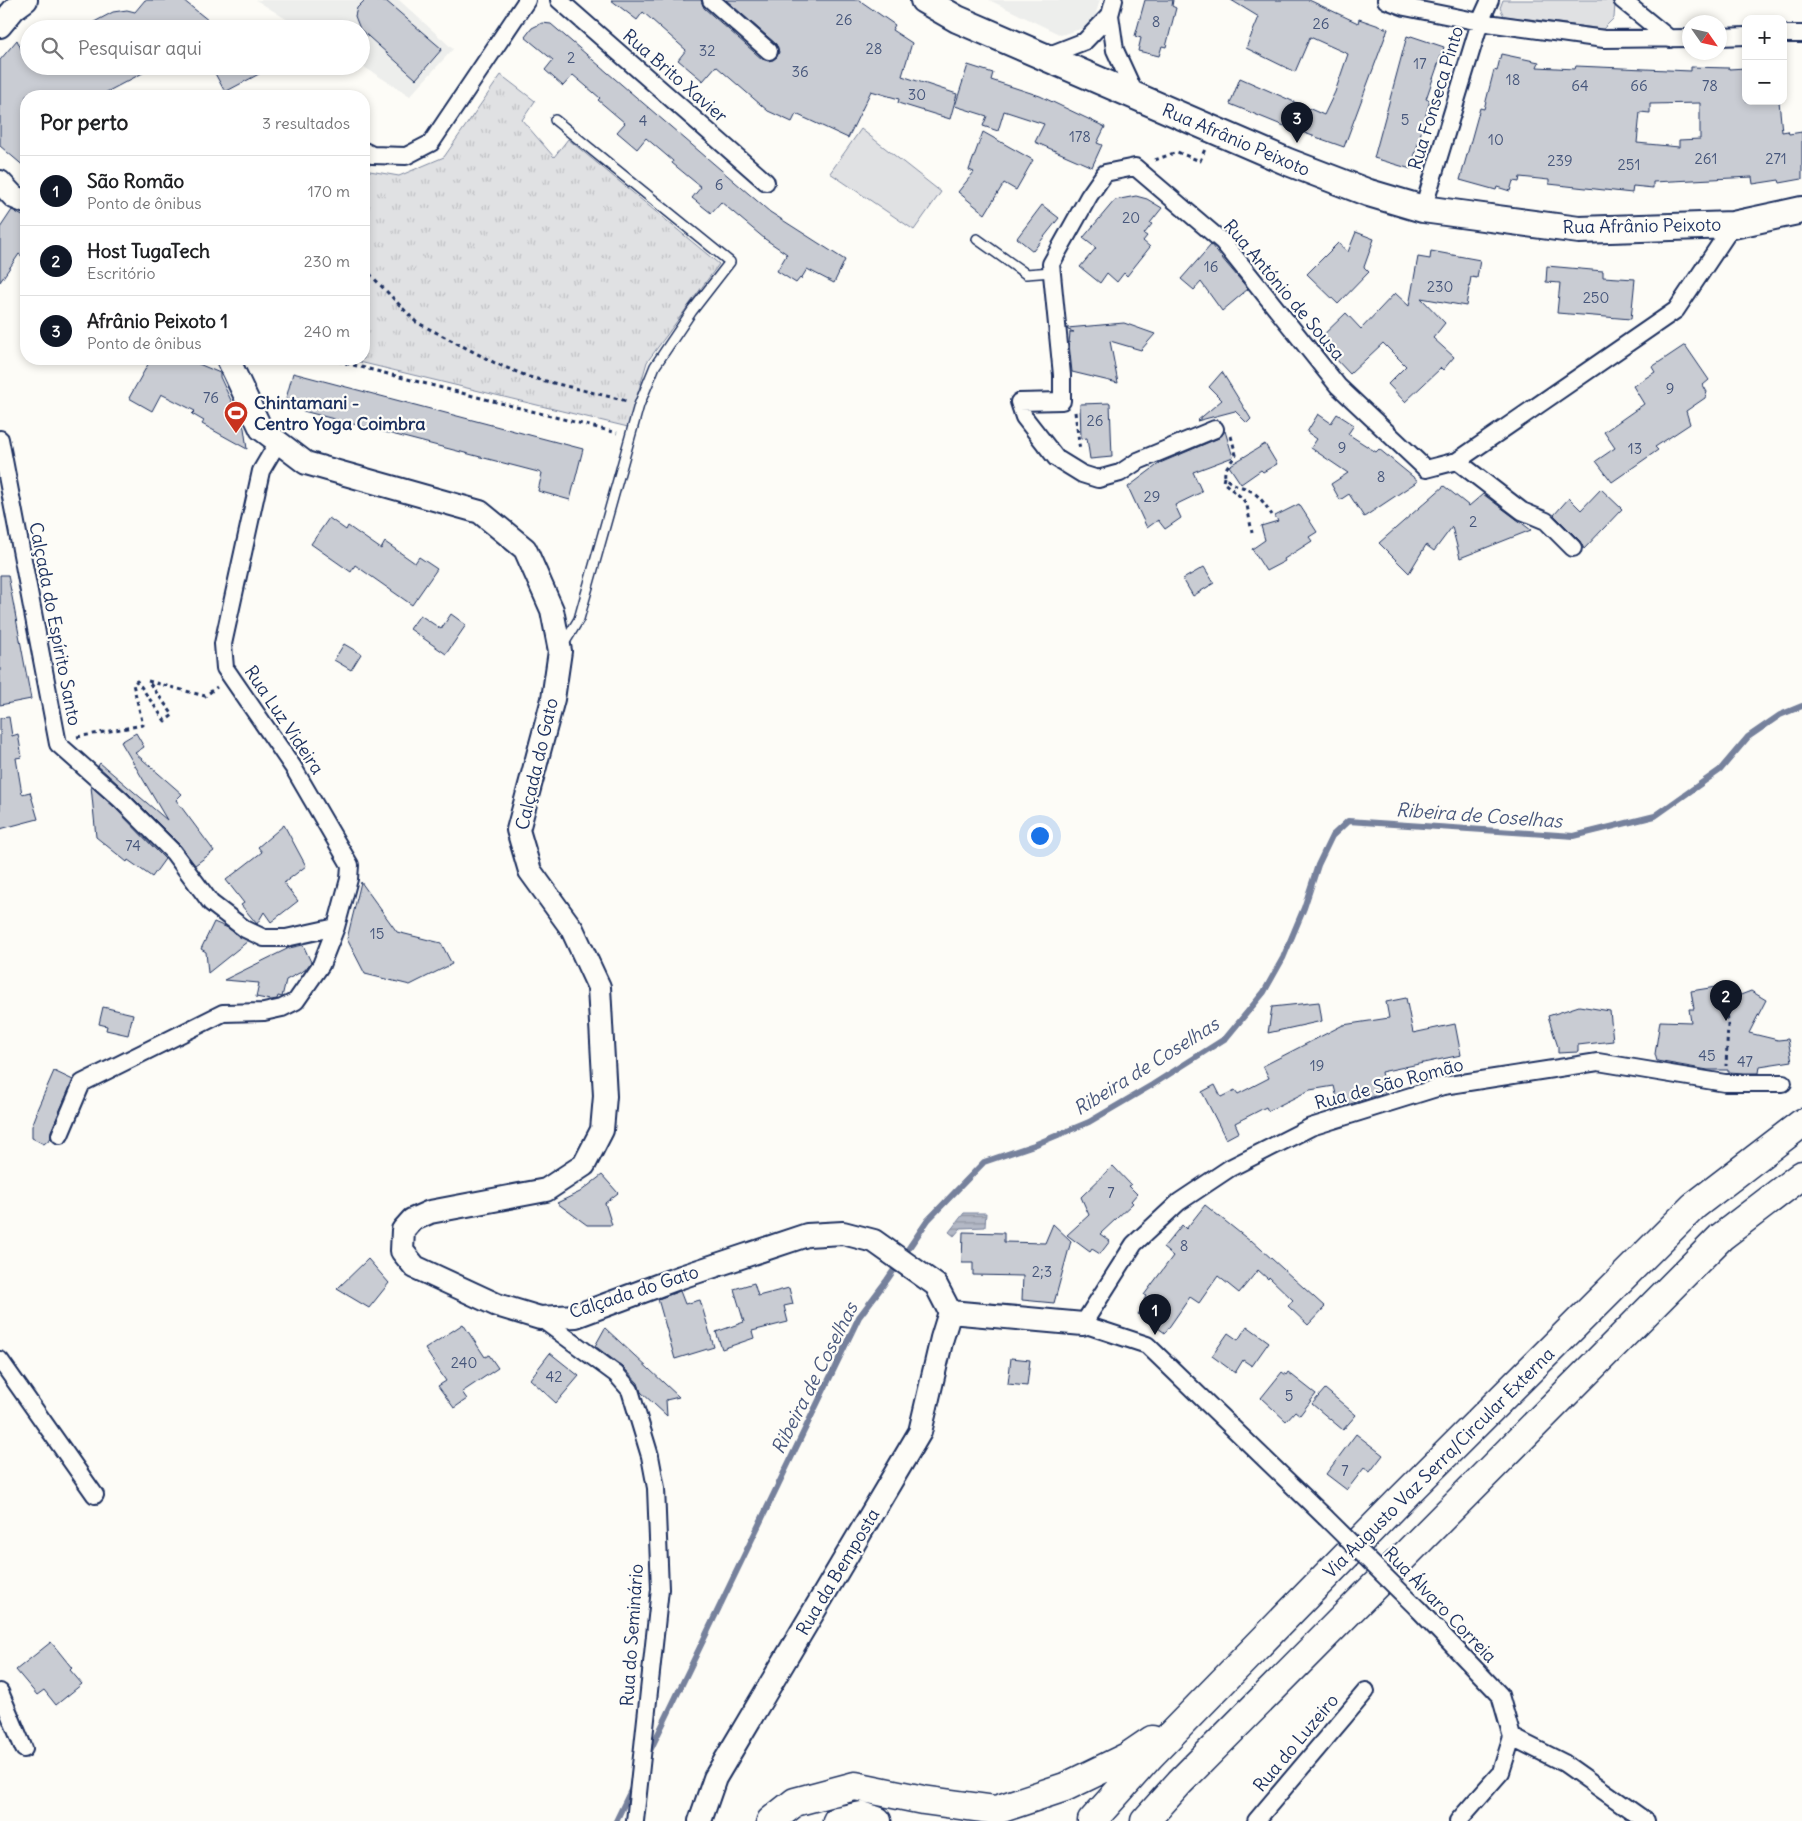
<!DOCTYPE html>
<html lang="pt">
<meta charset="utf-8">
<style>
:root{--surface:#fff;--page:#f2f2f2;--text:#202124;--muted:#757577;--line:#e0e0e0;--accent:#111827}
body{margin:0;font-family:Delius,sans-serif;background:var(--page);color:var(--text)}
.controls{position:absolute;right:15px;top:15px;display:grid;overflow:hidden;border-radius:10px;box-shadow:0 2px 8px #0003}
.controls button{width:45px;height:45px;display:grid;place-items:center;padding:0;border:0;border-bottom:1px solid var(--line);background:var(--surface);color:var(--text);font:25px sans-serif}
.compass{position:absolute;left:1682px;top:15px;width:45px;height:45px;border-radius:50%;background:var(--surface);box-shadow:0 2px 8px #0003;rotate:124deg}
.you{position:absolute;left:1039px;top:835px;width:18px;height:18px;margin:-12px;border:4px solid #fff;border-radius:50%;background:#1a73e8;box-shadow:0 0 0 8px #1a73e833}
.badge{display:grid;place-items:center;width:32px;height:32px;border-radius:50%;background:var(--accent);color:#fff;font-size:16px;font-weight:700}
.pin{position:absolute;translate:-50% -41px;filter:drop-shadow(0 1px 2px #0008)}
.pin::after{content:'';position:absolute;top:26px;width:18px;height:15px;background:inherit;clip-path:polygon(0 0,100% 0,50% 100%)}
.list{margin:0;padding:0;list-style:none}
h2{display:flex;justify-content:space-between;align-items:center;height:65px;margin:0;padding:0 20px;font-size:21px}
h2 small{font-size:16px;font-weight:400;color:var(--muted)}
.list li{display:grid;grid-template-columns:32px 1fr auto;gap:15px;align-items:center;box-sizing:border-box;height:70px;padding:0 20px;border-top:1px solid var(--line)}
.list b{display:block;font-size:19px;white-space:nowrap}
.list p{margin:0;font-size:16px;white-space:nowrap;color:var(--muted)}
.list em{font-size:16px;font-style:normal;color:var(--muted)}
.icon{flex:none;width:28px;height:28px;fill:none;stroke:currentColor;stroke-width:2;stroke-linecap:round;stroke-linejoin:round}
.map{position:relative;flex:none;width:1802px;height:1821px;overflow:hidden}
.search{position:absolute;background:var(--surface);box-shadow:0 2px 8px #0003;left:20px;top:20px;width:350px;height:55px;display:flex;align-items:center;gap:12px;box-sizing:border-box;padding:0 18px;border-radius:28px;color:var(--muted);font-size:19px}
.panel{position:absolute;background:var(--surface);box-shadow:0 2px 8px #0003;left:20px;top:90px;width:350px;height:275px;border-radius:20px}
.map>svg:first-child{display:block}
.built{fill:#edeeec}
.grass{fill:#e0e1e3;stroke:#7e88a0}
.park{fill:url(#park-tufts);stroke:#7e88a0}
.water{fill:url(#water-rules);stroke:#76819c}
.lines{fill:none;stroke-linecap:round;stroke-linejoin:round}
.stream{stroke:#76819c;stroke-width:6}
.building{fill:#c9ccd3;stroke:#1b2f5e;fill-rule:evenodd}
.lane-casing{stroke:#1b2f5e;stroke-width:12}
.street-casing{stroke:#1b2f5e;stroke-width:20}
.secondary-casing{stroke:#1b2f5e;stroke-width:26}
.primary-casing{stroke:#1b2f5e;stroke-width:30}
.highway-casing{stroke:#1b2f5e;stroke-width:31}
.path{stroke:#1b2f5e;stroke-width:3;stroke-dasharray:4 4;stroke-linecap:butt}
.lane{stroke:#fdfcf7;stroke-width:9}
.street{stroke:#fdfcf7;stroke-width:16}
.secondary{stroke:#fdfcf7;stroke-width:22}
.primary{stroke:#fdfcf7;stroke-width:26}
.highway{stroke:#fdfcf7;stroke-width:28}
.street-bridge-casing{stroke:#1b2f5e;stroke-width:20;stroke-linecap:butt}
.street-bridge{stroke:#fdfcf7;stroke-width:16}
.labels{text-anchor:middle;stroke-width:4.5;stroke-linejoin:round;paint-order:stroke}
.number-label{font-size:15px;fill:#46567b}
.street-label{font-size:18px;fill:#1b2f5e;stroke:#fdfcf7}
.poi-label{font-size:18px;font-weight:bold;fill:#1b2f5e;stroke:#fdfcf7;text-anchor:start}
.water-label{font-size:19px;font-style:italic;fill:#49587d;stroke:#fdfcf7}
</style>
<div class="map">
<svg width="1802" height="1821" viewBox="0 0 1802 1821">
<defs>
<pattern id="park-tufts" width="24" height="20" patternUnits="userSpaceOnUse" patternTransform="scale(1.25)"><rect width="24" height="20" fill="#e0e1e3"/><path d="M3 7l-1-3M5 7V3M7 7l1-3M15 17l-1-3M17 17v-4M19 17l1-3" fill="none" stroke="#c0c1c5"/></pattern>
<pattern id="water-rules" width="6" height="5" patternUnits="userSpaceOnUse" patternTransform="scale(1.25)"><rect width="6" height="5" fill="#b3b8c5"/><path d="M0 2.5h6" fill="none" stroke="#9196a3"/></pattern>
</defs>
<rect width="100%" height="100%" fill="#fdfcf7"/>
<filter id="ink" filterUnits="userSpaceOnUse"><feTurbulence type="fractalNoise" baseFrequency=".02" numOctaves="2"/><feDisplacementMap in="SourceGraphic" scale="10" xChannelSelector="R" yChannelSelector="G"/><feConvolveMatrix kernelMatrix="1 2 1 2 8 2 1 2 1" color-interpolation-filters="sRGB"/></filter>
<g filter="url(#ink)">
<path class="built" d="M256,0H399L453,49L410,96L361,65V29H302Z
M989,0H1100L1094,19L1087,27L1061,35Z"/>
<path class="grass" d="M1503,0H1610L1615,4L1614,18L1603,29L1504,16L1500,8Z
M861,129L941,192L914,230L830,173Z"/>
<path class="park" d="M501,75L535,101L522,120L554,157L568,139L719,264L647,362L628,427L347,359H364V170L399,176L444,157Z"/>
<path class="water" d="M964,1213H986L985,1227L961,1228L954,1236L949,1232Z"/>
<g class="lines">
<path class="stream" d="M647,1757L859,1317L887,1280L928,1220L984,1162L1034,1145L1089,1122L1152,1085L1226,1038L1264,992L1283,958L1304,908L1318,865L1332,836L1348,821L1574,836L1655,816L1720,770L1748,737L1780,715L1802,706
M616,1821L634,1784"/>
</g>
<path class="building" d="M145,0H183L219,29H81L113,12L127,10L135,12Z
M365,0L386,1L442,49L416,79L360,29L355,16L357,8Z
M611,0H701L704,8L762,59L768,61L773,60L777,57L779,52L776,44L726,0H859L895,25L892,30L912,43L902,76L957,94L950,119L898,103L899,99L871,91L848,138L796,114L792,122L768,111L716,66L703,81L678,60L686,50L643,12L637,20Z
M1145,0H1173L1172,6L1176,8L1166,47L1162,46L1159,56L1138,51L1141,38L1135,36Z
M1231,0H1309L1358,23L1359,19L1388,29L1344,147L1279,124L1230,104L1240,78L1324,115L1335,92L1348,54L1310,37L1295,72L1246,48L1259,17Z
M542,23L551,24L770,212L845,260L834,283L807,269L801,279L800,278L796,283L777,271L787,254L765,239L721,202L711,213L692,198L701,187L672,163L673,161L646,138L637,149L617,132L625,123L598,100L600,98L573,75L563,86L545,70L553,60L525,37L532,28Z
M1407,36L1410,37L1411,36L1444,47L1426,99L1430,100L1411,169L1374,158Z
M17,40L29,66H156L99,96H26V168L0,146V60Z
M1501,54L1539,62L1537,67L1575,69L1576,66L1691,71V67L1729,68V69L1746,68V101H1779L1782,132L1788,131L1789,134L1802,132V179L1780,183L1779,180L1753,184L1752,177L1653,182V188L1633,186L1632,193L1549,184V180L1520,177L1519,182L1513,181L1510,191L1497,187L1496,190L1460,180L1480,108L1484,109L1494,70L1497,71ZM1700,103V139L1679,140V147L1637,143L1640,112L1650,113V104Z
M968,65L993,73L991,80L1040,96L1105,127L1097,143L1102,145L1092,167L1035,142L1044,124L1004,111L998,131L983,126L987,116L955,106Z
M211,66H274L225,92Z
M983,132L1033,160L1016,190L1004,183L985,214L958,192L974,172L969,170Z
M1136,196L1147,199L1162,208L1150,223L1152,224L1144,234L1147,236L1143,241L1150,247L1127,276L1124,273L1117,282L1107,273L1100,283L1080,267L1096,248L1083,238L1115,200Z
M1042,205L1059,218L1033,251L1017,238Z
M12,210L26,218V259L19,254L0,282V228Z
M1356,232L1374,239L1364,267L1369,272L1338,304L1307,274L1338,243L1348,252Z
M1211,245L1248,289L1222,311L1201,282L1194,290L1181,279Z
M1431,251L1480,260L1477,278L1471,277L1466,306L1421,298L1445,323L1433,338L1454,357L1443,370L1441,368L1405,402L1388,384L1406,366L1383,343L1350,374L1318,340L1346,313L1361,329L1395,293L1409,306L1418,257L1430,259Z
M1547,266L1603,271V277L1635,279L1631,319L1557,313L1560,283L1546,282Z
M1124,323L1155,334L1141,350L1110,341L1118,383L1072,372L1069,344L1070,332H1074L1068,330L1067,328Z
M1685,345L1709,380L1703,385L1707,392L1705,398L1686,411L1690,424L1655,447L1658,450L1612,482L1596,461L1615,448L1604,432L1644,404L1633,386L1655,372L1652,367Z
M151,359H187L220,373V377L244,428L247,449L202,424L204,421L192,414L195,411L161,394L152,411L129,398Z
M1222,372L1251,419L1247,423L1235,411L1197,421L1222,400L1209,387Z
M293,373L583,449L570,500L538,491L542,473L284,406Z
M1110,403L1112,457L1090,459L1087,438L1081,439L1080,404Z
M1318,414L1331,423L1337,414L1354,425L1348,434L1376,452L1379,449L1418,481L1364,517L1349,494L1340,500L1331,484L1348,473L1311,448L1317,439L1307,432Z
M1225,431L1233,457L1193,472L1202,492L1175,505L1181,518L1165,529L1158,520L1147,528L1128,487L1160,463L1219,438Z
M1265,444L1277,464L1263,472L1261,470L1241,484L1229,466Z
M1444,486L1469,506L1483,494L1531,530L1460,558L1452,527L1434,551L1426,545L1409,573L1379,543Z
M1601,489L1622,509L1584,549L1580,541L1554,515L1569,498L1581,510Z
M1299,504L1317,532L1309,537L1312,541L1284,559L1285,561L1266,571L1252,549L1265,540L1261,526L1278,521L1275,516Z
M329,518L346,530L348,526L381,549L385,542L415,563L419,557L437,569L412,605L355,565L351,572L311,544Z
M1204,567L1214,583L1193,596L1183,579Z
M0,575H8L31,699L0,705Z
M451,614L466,625L446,654L410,629L420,615L441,629Z
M344,644L361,654L351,670L334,660Z
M9,717L12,736L18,734L22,757L16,758L22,794L30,792L38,819L0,829V718Z
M136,733L144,747L135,753L182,794L176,800L214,851L195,865L180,845L128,793L98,766L100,763L167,820L121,742Z
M91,786L114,807L165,859L152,877L128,860L127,862L96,837Z
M284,825L306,866L284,883L298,901L271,922L264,912L257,924L241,905L244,903L226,880L262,852L258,847Z
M361,882L397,932L441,943L452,964L410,985L365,974L347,939Z
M214,922L228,928L248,941L208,973L206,952L201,949Z
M303,945L311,962L305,970L286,980L282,997L278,996L277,999L271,1000L256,997L259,983L224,980L289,948Z
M1722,986L1725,1001L1751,991L1766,1000L1749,1033L1778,1040L1788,1039L1792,1061L1760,1066L1759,1073H1745L1728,1072V1070H1708L1657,1061L1655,1054L1660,1021L1691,1022L1689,1009H1694L1691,991Z
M1406,998L1413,1033L1455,1024L1461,1055L1381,1072L1385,1093L1347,1105L1339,1106L1334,1086L1310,1090L1268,1111L1266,1107L1235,1123L1239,1132L1226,1139L1202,1092L1215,1085L1221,1097L1235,1090L1238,1094L1269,1078L1263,1066L1343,1025L1389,1018L1386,1002Z
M1319,1002L1322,1021L1268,1033L1272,1007Z
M1579,1006L1610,1011L1613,1041L1578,1045V1052L1558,1053V1047L1548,1016Z
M103,1007L133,1014L128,1035L106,1030L107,1026L99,1024Z
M54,1071L73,1080L51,1131V1138L44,1144L32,1138V1126L37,1113L36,1112Z
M1113,1166L1131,1185L1129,1186L1137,1194L1131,1201L1133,1203L1100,1234L1110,1241L1100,1254L1092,1249L1090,1252L1067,1235L1089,1215L1081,1197Z
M602,1175L618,1193L605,1203L612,1225H587L557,1203L580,1192Z
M1205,1205L1250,1241L1251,1240L1325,1307L1308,1325L1288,1306L1293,1300L1269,1277L1268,1279L1258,1270L1239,1293L1218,1276L1199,1303L1190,1297L1165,1333L1138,1314L1147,1302L1144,1300L1146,1296L1144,1295L1173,1256L1163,1248L1182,1225L1186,1229Z
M1053,1224L1071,1241L1054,1303L1022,1300L1023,1276L973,1275V1263H962L963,1232L1004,1233V1242L1045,1243Z
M368,1259L389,1283L369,1308L337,1289Z
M754,1283L758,1296L789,1288L793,1304L784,1306L788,1322L752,1331L754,1338L722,1349L716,1332L744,1322L734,1289Z
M680,1291L685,1304L700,1300L714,1347L675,1359L658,1299Z
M463,1324L485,1357L489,1355L498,1368L462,1392L467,1399L454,1408L438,1386L446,1381L425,1349Z
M1247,1326L1269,1342L1252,1366L1243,1360L1235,1373L1212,1356L1228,1333L1238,1340Z
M605,1328L679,1397L666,1400L667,1416L641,1392L638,1383L623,1367L595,1346Z
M550,1353L579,1376L556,1403L530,1379Z
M1011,1358L1030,1360L1027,1386L1008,1384Z
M1282,1372L1286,1375L1288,1372L1316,1394L1300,1415L1295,1411L1286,1421L1261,1398Z
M1325,1389L1356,1415L1343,1430L1312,1404Z
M1356,1434L1383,1455L1370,1472L1364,1468L1347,1490L1326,1474Z
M51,1642L72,1668L70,1670L82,1684L56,1705L44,1690L37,1695L16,1670Z"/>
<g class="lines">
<defs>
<path id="lane" d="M555,120L730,262L692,311L655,366L639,405L579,619L562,647
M977,239L1026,274L1052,272"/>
<path id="street" d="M559,0L766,182
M711,0L769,51
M1114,0L1110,15L1115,50L1137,98
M1386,0L1405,7L1480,22L1604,39L1690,38
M1622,0L1670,39
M1783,34H1802
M1720,37L1746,36
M1044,57L1085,41L1110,15
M364,151L372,155L406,156L431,143L527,0
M1423,209L1480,22L1490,0
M1215,429L1138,461L1120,473L1098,479L1082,474L1056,458L1024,417L1019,402L1062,401V375L1051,264L1089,196L1105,173L1135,167L1223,242L1338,386L1426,469L1457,461L1676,310L1733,225
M0,439L58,744L121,800L173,852L211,903L245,929L264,938H286L336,927L321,965L296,1001L282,1008L264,1012L223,1013L82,1083L60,1135
M278,442L261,471L223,644L225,668L293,767L350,865L349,879L336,927
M1457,461L1522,511L1546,521L1573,548
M540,1318L616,1374L630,1390L650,1456L656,1488L660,1589L635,1821
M0,1360L95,1495
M1325,1517L1147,1345L1083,1324L1134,1244L1179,1202L1230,1168L1311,1127L1443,1086L1598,1062L1725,1083H1783
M1418,1609L1500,1695L1512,1737L1564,1763L1646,1821
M0,1692L24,1749
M1256,1821L1366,1691
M1458,1821L1501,1772L1512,1737"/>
<path id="secondary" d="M0,26L15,8L26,0
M0,182L14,197L26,202
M228,359L261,429L306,463L480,512L525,549L552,610L560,651L553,699L518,830L530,871L572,929L599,987L605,1096L602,1130L584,1165L546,1190L430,1212L412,1220L403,1230L402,1251L415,1267L497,1305L540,1318L576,1316L681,1277L807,1235L843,1233L874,1241L936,1285L950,1312
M950,1312L1083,1324
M700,1821L715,1778L920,1432L942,1338L950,1312"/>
<path id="primary" d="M924,0L957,19L1288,162L1369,193L1423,209L1579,230L1733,225L1802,210"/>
<path id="highway" d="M771,1821L795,1802L855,1786L923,1800L996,1810L1065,1787L1127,1757L1152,1740
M837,1821L862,1816L877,1821
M1092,1821L1150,1756L1398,1502L1694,1206L1802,1123
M1145,1821L1180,1782L1721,1237L1802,1175"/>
</defs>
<use href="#lane" class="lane-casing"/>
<use href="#street" class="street-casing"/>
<use href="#secondary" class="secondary-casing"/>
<use href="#primary" class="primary-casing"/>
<use href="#highway" class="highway-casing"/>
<path class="path" d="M1155,160L1177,152L1200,161L1205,149
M364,268L416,322L495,363L529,377L627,401
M330,359L617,433
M1075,412L1080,451
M1231,436L1236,455C1227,467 1216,477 1236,485C1241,487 1247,488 1251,491C1260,496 1266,506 1272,515
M1224,477L1223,482L1242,498L1247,505L1252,533
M148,681L205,696L217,687
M77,737L143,725L133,684L137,681L165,721L173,715L148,681
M1726,992L1728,1025L1726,1066"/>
<use href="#lane" class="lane"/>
<use href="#street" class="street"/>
<use href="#secondary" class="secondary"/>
<use href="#primary" class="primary"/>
<use href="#highway" class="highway"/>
<defs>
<path id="street-bridge" d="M1325,1517L1418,1609"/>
</defs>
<use href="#street-bridge" class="street-bridge-casing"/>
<use href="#street-bridge" class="street-bridge"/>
</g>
</g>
<defs>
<symbol id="stadium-pin" viewBox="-11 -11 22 30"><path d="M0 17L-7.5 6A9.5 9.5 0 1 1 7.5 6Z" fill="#c8321e" stroke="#fdfcf7"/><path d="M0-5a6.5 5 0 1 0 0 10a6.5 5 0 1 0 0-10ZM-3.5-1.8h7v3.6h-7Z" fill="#fff"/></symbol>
</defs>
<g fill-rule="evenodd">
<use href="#stadium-pin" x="222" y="399" width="28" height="38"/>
</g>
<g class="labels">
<g class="number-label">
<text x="844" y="25">26</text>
<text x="1156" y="27">8</text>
<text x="1321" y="29">26</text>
<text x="874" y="54">28</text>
<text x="707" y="56">32</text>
<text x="571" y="63">2</text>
<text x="1420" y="69">17</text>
<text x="800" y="77">36</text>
<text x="1513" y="85">18</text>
<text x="1580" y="91">64</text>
<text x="1639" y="91">66</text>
<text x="1710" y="91">78</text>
<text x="917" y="100">30</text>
<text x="1405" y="125">5</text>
<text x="643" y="126">4</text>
<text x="1080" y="142">178</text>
<text x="1496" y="145">10</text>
<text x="1706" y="164">261</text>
<text x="1776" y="164">271</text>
<text x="1560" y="166">239</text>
<text x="1629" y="170">251</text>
<text x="719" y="190">6</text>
<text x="1131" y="223">20</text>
<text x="1211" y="272">16</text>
<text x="1440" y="292">230</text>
<text x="1596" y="303">250</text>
<text x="1670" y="394">9</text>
<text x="211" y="403">76</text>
<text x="1095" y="426">26</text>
<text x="1342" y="453">9</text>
<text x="1635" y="454">13</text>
<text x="1381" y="482">8</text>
<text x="1152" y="502">29</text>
<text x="1473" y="527">2</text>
<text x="133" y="851">74</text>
<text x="377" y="939">15</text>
<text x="1707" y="1061">45</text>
<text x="1745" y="1067">47</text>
<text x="1317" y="1071">19</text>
<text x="1111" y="1198">7</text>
<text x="1184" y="1251">8</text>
<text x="1042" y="1277">2;3</text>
<text x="464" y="1368">240</text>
<text x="554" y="1382">42</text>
<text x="1289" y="1401">5</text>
<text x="1345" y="1476">7</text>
</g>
<g class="street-label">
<text transform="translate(675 76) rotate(41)" y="6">Rua Brito Xavier</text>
<text transform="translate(1436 98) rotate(-73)" y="6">Rua Fonseca Pinto</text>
<text transform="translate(1236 140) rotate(23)" y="6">Rua Afrânio Peixoto</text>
<text transform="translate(1642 226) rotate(-1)" y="6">Rua Afrânio Peixoto</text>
<text transform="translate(1284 290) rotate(50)" y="6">Rua António de Sousa</text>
<text transform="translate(55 624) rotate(79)" y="6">Calçada do Espírito Santo</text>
<text transform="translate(284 720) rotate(56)" y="6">Rua Luz Videira</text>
<text transform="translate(537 764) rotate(-77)" y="6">Calçada do Gato</text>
<text transform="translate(1389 1084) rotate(-15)" y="6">Rua de São Romão</text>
<text transform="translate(634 1292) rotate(-18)" y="6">Calçada do Gato</text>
<text transform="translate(1439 1463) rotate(-45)" y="6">Via Augusto Vaz Serra/Circular Externa</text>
<text transform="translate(838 1572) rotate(-59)" y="6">Rua da Bemposta</text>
<text transform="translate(1440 1605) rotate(46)" y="6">Rua Álvaro Correia</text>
<text transform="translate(632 1635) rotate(-86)" y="6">Rua do Seminário</text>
<text transform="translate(1296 1743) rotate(-50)" y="6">Rua do Luzeiro</text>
</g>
<g class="poi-label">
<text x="254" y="409">Chintamani -<tspan x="254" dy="21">Centro Yoga Coimbra</tspan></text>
</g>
<g class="water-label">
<text transform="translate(1479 815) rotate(4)" y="7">Ribeira de Coselhas</text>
<text transform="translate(1146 1066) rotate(-32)" y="7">Ribeira de Coselhas</text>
<text transform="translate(814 1378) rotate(-63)" y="7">Ribeira de Coselhas</text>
</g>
</g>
</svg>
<div class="controls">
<button>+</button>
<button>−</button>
</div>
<svg class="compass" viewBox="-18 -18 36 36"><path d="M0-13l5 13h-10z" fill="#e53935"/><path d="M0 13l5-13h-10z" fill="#757577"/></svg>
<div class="you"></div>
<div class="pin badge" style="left:1155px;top:1335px">1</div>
<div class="pin badge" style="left:1726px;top:1021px">2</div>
<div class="pin badge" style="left:1297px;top:143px">3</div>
<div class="search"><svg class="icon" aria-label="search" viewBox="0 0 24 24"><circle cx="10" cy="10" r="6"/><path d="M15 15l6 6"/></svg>Pesquisar aqui</div>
<section class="panel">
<h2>Por perto<small>3 resultados</small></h2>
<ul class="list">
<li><span class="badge">1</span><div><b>São Romão</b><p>Ponto de ônibus</p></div><em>170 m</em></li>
<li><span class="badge">2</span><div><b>Host TugaTech</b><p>Escritório</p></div><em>230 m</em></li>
<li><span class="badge">3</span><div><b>Afrânio Peixoto 1</b><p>Ponto de ônibus</p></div><em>240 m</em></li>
</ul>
</section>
</div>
